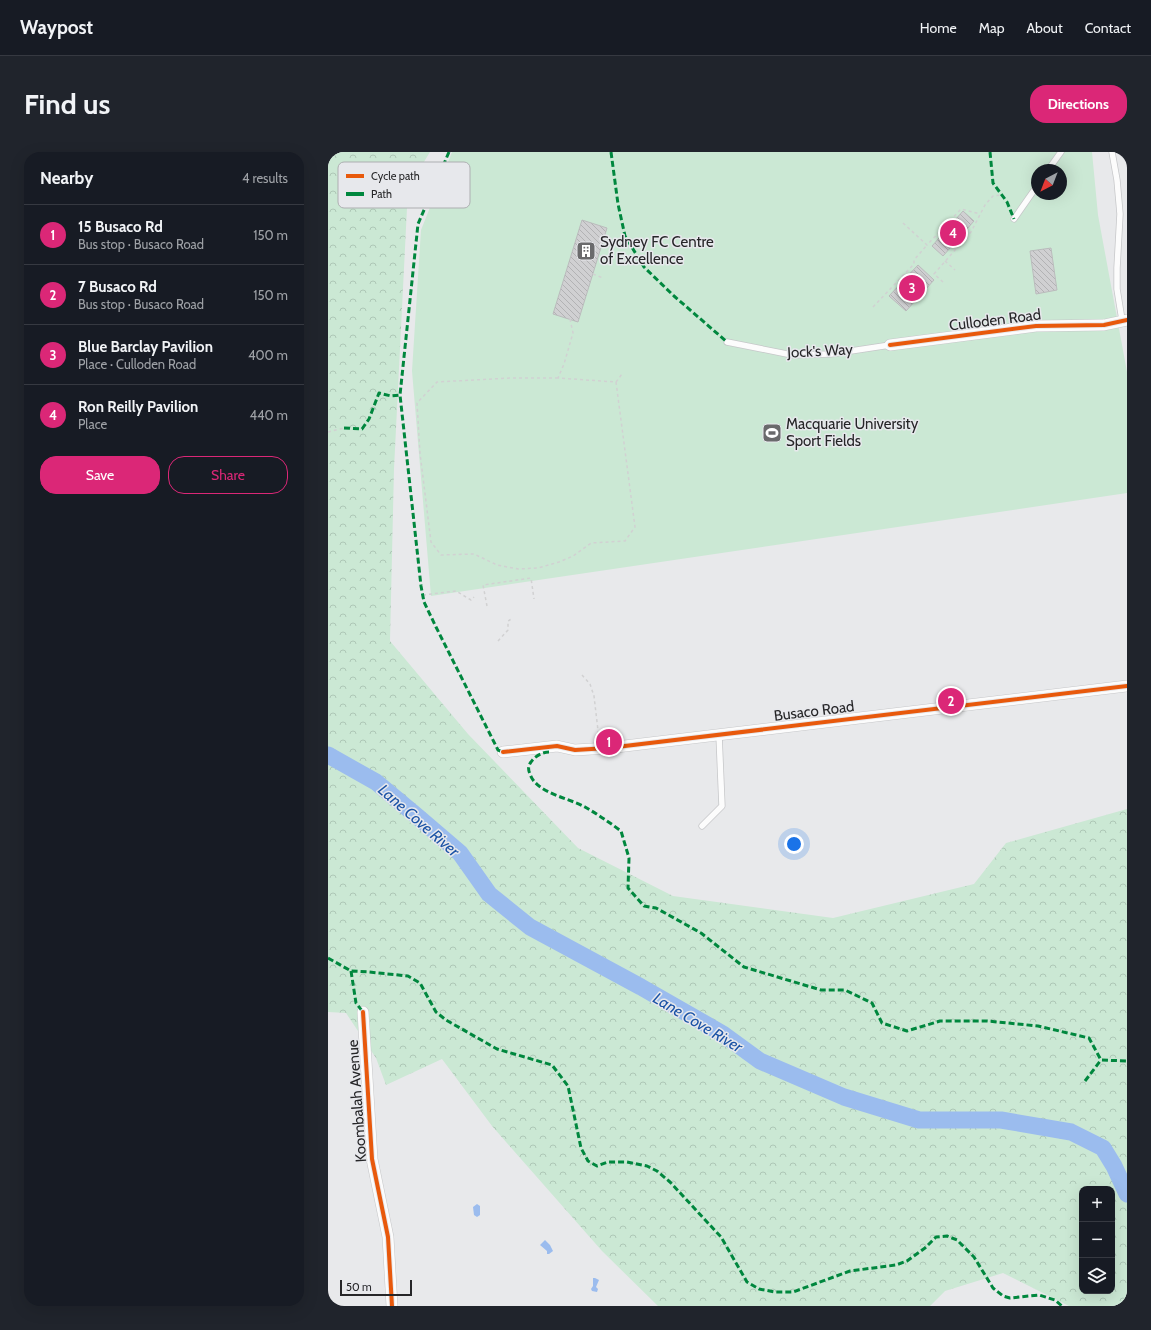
<!DOCTYPE html>
<meta charset="utf-8">
<style>
:root{--surface:#171b24;--page:#20242c;--text:#f1f3f6;--muted:#9ea1a6;--line:#363941;--accent:#db2777}
body{margin:0;font-family:Cabin,sans-serif;background:var(--page);color:var(--text)}
.controls{position:absolute;right:12px;bottom:12px;display:grid;overflow:hidden;border-radius:8px;box-shadow:0 4px 16px #0002}
.controls button{width:36px;height:36px;display:grid;place-items:center;padding:0;border:0;border-bottom:1px solid var(--line);background:var(--surface);color:var(--text);font:20px sans-serif}
.compass{position:absolute;left:703px;top:12px;width:36px;height:36px;border-radius:50%;background:var(--surface);box-shadow:0 4px 16px #0002;rotate:222deg}
.scale{position:absolute;left:12px;bottom:10px;width:72px;box-sizing:border-box;padding-left:4px;border:2px solid #262628;border-top:0;font-size:11px;line-height:14px;white-space:nowrap;color:#262628;-webkit-text-stroke:3px #e7e8ec;paint-order:stroke}
.you{position:absolute;left:466px;top:692px;width:14px;height:14px;margin:-10px;border:3px solid #fff;border-radius:50%;background:#1a73e8;box-shadow:0 0 0 6px #1a73e833}
.badge{display:grid;place-items:center;width:26px;height:26px;border-radius:50%;background:var(--accent);color:#fff;font-size:13px;font-weight:700}
.pin{position:absolute;translate:-50% -50%;border:2px solid #fff;box-shadow:0 1px 4px #0006}
.list{margin:0;padding:0;list-style:none}
h2{display:flex;justify-content:space-between;align-items:center;height:52px;margin:0;padding:0 16px;font-size:17px}
h2 small{font-size:13px;font-weight:400;color:var(--muted)}
.list li{display:grid;grid-template-columns:26px 1fr auto;gap:12px;align-items:center;box-sizing:border-box;height:60px;padding:0 16px;border-top:1px solid var(--line)}
.list b{display:block;font-size:15px;white-space:nowrap}
.list p{margin:0;font-size:13px;white-space:nowrap;color:var(--muted)}
.list em{font-size:13px;font-style:normal;color:var(--muted)}
.actions{display:flex;gap:8px;padding:12px 16px}
.actions a{flex:1;padding:9px 0;border:1px solid var(--accent);border-radius:16px;text-align:center;font-size:14px;color:var(--accent)}
.actions .main{background:var(--accent);color:#fff}
.icon{flex:none;width:22px;height:22px;fill:none;stroke:currentColor;stroke-width:2;stroke-linecap:round;stroke-linejoin:round}
.map{position:relative;flex:none;width:799px;height:1154px;overflow:hidden;border-radius:16px}
header{display:flex;align-items:center;gap:24px;box-sizing:border-box;height:56px;padding:0 20px;background:var(--surface);border-bottom:1px solid var(--line)}
header strong{font-size:19px}
nav{display:flex;gap:22px;margin-inline-start:auto;font-size:14px}
.intro{display:flex;align-items:center;justify-content:space-between;box-sizing:border-box;height:96px;padding:0 24px}
h1{margin:0;font-size:28px}
.button{padding:10px 18px;border-radius:16px;background:var(--accent);color:#fff;font-size:14px;font-weight:700}
main{display:flex;gap:24px;padding:0 24px}
aside{flex:1;background:var(--surface);border-radius:16px;box-shadow:0 4px 16px #0002}
.map>svg:first-child{display:block}
.forest{fill:url(#forest-crowns);fill-rule:evenodd}
.garden{fill:#cbe8d4;fill-rule:evenodd}
.water{fill:#9bbcee}
.lines{fill:none;stroke-linecap:round;stroke-linejoin:round}
.river{stroke:#9bbcee;stroke-width:17}
.building{fill:url(#building-back-hatch);stroke:#babbbc}
.lane-casing{stroke:#c6c7c9;stroke-width:7}
.street-casing{stroke:#c6c7c9;stroke-width:12}
.path{stroke:#d1d1d2;stroke-width:1.5;stroke-dasharray:3 3;stroke-linecap:butt}
.lane{stroke:#fcfcfc;stroke-width:5.5}
.street{stroke:#fcfcfc;stroke-width:11}
.quiet{stroke:#00873e;stroke-width:3;stroke-dasharray:6 3;stroke-linecap:butt}
.cycleway-casing{stroke:#e7e8ec;stroke-width:6}
.cycleway{stroke:#e8590c;stroke-width:4}
.labels{text-anchor:middle;stroke-width:3;stroke-linejoin:round;paint-order:stroke}
.poi-label{font-size:15px;fill:#262628;stroke:#e7e8ec;text-anchor:start}
.street-label{font-size:15px;fill:#262628;stroke:#e7e8ec}
.water-label{font-size:16px;font-style:italic;fill:#1b53a6;stroke:#e7e8ec}
.key{fill:#e7e8ec;stroke:#adaeb1;stroke-width:1}
.key-label{font-size:11px;fill:#262628}
</style>
<header>
<strong>Waypost</strong>
<nav><a>Home</a><a>Map</a><a>About</a><a>Contact</a></nav>
</header>
<div class="intro"><h1>Find us</h1><a class="button">Directions</a></div>
<main>
<aside>
<h2>Nearby<small>4 results</small></h2>
<ul class="list">
<li><span class="badge">1</span><div><b>15 Busaco Rd</b><p>Bus stop · Busaco Road</p></div><em>150 m</em></li>
<li><span class="badge">2</span><div><b>7 Busaco Rd</b><p>Bus stop · Busaco Road</p></div><em>150 m</em></li>
<li><span class="badge">3</span><div><b>Blue Barclay Pavilion</b><p>Place · Culloden Road</p></div><em>400 m</em></li>
<li><span class="badge">4</span><div><b>Ron Reilly Pavilion</b><p>Place</p></div><em>440 m</em></li>
</ul>
<div class="actions"><a class="main">Save</a><a>Share</a></div>
</aside>
<div class="map">
<svg width="799" height="1154" viewBox="0 0 799 1154">
<defs>
<pattern id="forest-crowns" width="20" height="18" patternUnits="userSpaceOnUse"><rect width="20" height="18" fill="#cbe8d4"/><path d="M2 6a3 3 0 1 1 6 0M12 15a3 3 0 1 1 6 0" fill="none" stroke="#aec7b6"/></pattern>
<pattern id="building-back-hatch" width="6" height="6" patternUnits="userSpaceOnUse"><rect width="6" height="6" fill="#d0d0d2"/><path d="M-1 5l2 2M0 0l6 6M5-1l2 2" fill="none" stroke="#b2b2b4"/></pattern>
</defs>
<rect width="100%" height="100%" fill="#e8e9eb"/>
<path class="forest" d="M0,0H102L80,36L66,317L62,489L140,582L250,696L345,744L505,766L646,732L678,691L799,657V1154H741L675,1121L617,1139L602,1154H330L274,1099L164,974L114,907L58,933L48,906L18,861L0,860ZM754,1037H784V1139H754Z"/>
<path class="garden" d="M124,0H764L770,63L799,220V341L103,444L84,219L93,78ZM709,18H733V42H709Z"/>
<path class="water" d="M149,1052L152,1054V1063L149,1065L146,1063L145,1055Z
M217,1088L222,1093L225,1099L221,1102H219V1099L212,1093Z
M265,1126H267L271,1128L268,1135L270,1137L269,1140L264,1139L263,1137L265,1134Z"/>
<g class="lines">
<path class="river" d="M0,603L48,630L90,665L132,701L161,742L202,775L313,835L395,882L432,909L516,945L591,968H673L743,980L775,996L786,1014L799,1042"/>
</g>
<path class="building" d="M635,59L646,69L615,104L604,94Z
M254,68L279,76L250,170L225,162Z
M723,96L729,138L708,142L702,99Z
M590,113L606,128L578,159L561,144Z"/>
<g class="lines">
<defs>
<path id="lane" d="M784,0L789,28L792,62L789,116V137L794,168
M720,18L733,0
M686,67L709,34
M399,190L464,203L503,202L562,193
M374,674L394,654L391,583"/>
<path id="street" d="M562,193L708,174L776,173L799,168
M175,600L229,594L247,598L280,596L799,534
M35,860L44,1007L60,1085L64,1154"/>
</defs>
<use href="#lane" class="lane-casing"/>
<use href="#street" class="street-casing"/>
<path class="path" d="M575,71L599,93L633,57L652,62
M617,109L627,118
M265,122L275,126
M615,130L606,122L643,80L657,53L665,44L674,43
M545,155L586,112V108L599,93
M230,226H182L109,230L89,251L92,301L103,390L113,403L146,402L169,413L190,417L210,416L231,410L245,404L263,391L297,389L307,375L288,230L230,226L236,212L245,181L242,167
M288,230L294,222
M0,280L16,276
M95,443L128,439L143,448L146,445
M159,454L155,433L203,426L206,447
M170,489L180,478V469L182,468L181,466
M254,523L262,532L266,544L271,587"/>
<use href="#lane" class="lane"/>
<use href="#street" class="street"/>
<path class="quiet" d="M121,0L90,72L72,243L93,434L96,450L108,475L170,598L175,600
M283,0L290,52L297,84L316,115L346,144L399,190
M662,0L665,31L679,50L686,67
M16,276L34,277L41,267L51,241L63,244L72,243
M221,600C214,600 206,605 203,610C200,614 200,618 202,622C208,641 241,646 257,655C269,662 281,670 293,679L301,706L300,736L316,754L328,756L373,781L416,815L493,838H517L544,851L554,871L579,879L612,869H659L710,874L761,886L773,908L799,909
M0,806L23,819L41,820L80,824L92,831L108,860L118,868L169,897L224,913L240,934L253,996L260,1009L269,1014L280,1010H299L319,1014L329,1019L342,1030L393,1085L419,1130L431,1137L447,1140H465L522,1119L568,1113L579,1109L597,1096L608,1085L619,1084L629,1088L646,1105L665,1136L675,1144L682,1146L711,1143L727,1148L734,1154
M23,819L28,851L35,860
M757,929L773,908"/>
<defs>
<path id="cycleway" d="M562,193L708,174L776,173L799,168
M175,600L229,594L247,598L280,596L799,534
M35,860L44,1007L60,1085L64,1154"/>
</defs>
<use href="#cycleway" class="cycleway-casing"/>
<use href="#cycleway" class="cycleway"/>
</g>
<defs>
<symbol id="building-square" viewBox="-11 -11 22 22"><rect x="-9" y="-9" width="18" height="18" rx="4" fill="#6a6a6c" stroke="#e7e8ec"/><path d="M-4-6H4V6H1V3H-1V6H-4ZM-2.5-4.3h1.7v1.8h-1.7ZM.8-4.3h1.7v1.8H.8ZM-2.5-1h1.7V.8h-1.7ZM.8-1h1.7V.8H.8Z" fill="#fff"/></symbol>
<symbol id="stadium-square" viewBox="-11 -11 22 22"><rect x="-9" y="-9" width="18" height="18" rx="4" fill="#6a6a6c" stroke="#e7e8ec"/><path d="M0-5a6.5 5 0 1 0 0 10a6.5 5 0 1 0 0-10ZM-3.5-1.8h7v3.6h-7Z" fill="#fff"/></symbol>
</defs>
<g fill-rule="evenodd">
<use href="#building-square" x="247" y="88" width="22" height="22"/>
<use href="#stadium-square" x="433" y="270" width="22" height="22"/>
</g>
<g class="labels">
<g class="poi-label">
<text x="272" y="95">Sydney FC Centre<tspan x="272" dy="17">of Excellence</tspan></text>
<text x="458" y="277">Macquarie University<tspan x="458" dy="17">Sport Fields</tspan></text>
</g>
<g class="street-label">
<text transform="translate(667 168) rotate(-7)" y="5">Culloden Road</text>
<text transform="translate(492 199) rotate(-3)" y="5">Jock's Way</text>
<text transform="translate(486 559) rotate(-7)" y="5">Busaco Road</text>
<text transform="translate(29 949) rotate(-94)" y="5">Koombalah Avenue</text>
</g>
<g class="water-label">
<text transform="translate(91 668) rotate(41)" y="6">Lane Cove River</text>
<text transform="translate(370 870) rotate(31)" y="6">Lane Cove River</text>
</g>
</g>
<rect x="10" y="10" width="132" height="46" rx="6" class="key"/>
<rect x="18" y="22" width="18" height="4" fill="#e8590c"/>
<rect x="18" y="40" width="18" height="4" fill="#00873e"/>
<g class="key-label">
<text x="43" y="28">Cycle path</text>
<text x="43" y="46">Path</text>
</g>
</svg>
<div class="controls">
<button>+</button>
<button>−</button>
<button><svg class="icon" aria-label="layers" viewBox="0 0 24 24"><path d="M12 4l9 5-9 5-9-5zM3 14l9 5 9-5"/></svg></button>
</div>
<svg class="compass" viewBox="-18 -18 36 36"><path d="M0-13l5 13h-10z" fill="#e53935"/><path d="M0 13l5-13h-10z" fill="#9ea1a6"/></svg>
<div class="scale">50 m</div>
<div class="you"></div>
<div class="pin badge" style="left:281px;top:590px">1</div>
<div class="pin badge" style="left:623px;top:549px">2</div>
<div class="pin badge" style="left:584px;top:136px">3</div>
<div class="pin badge" style="left:625px;top:81px">4</div>
</div>
</main>
